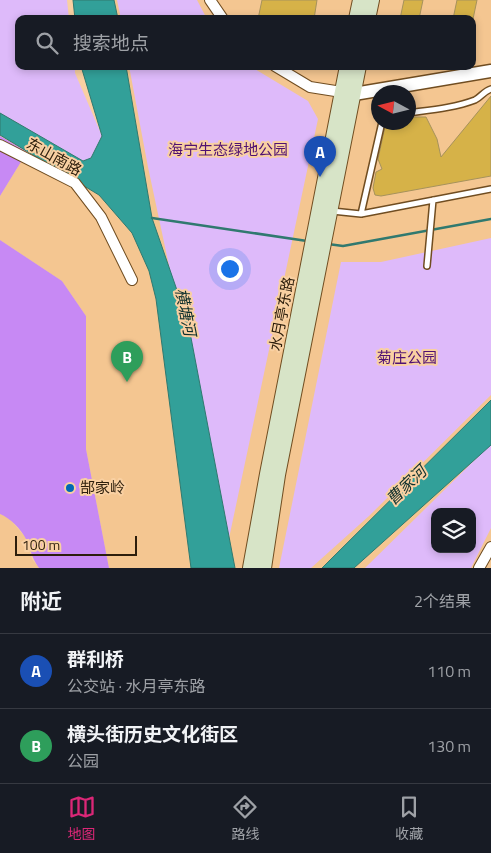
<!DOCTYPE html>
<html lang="zh">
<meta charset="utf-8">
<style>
:root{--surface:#171b24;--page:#20242c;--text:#f1f3f6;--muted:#9ea1a6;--line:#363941;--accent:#db2777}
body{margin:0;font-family:"Titillium Web","Noto Sans SC",sans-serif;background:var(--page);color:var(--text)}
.controls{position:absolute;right:15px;bottom:15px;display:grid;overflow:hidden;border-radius:10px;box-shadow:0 2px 8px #0003}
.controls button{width:45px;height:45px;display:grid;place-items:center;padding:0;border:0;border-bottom:1px solid var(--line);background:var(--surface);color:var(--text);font:25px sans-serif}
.compass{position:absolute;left:371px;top:85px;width:45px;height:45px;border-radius:50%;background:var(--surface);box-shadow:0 2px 8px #0003;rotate:277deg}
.scale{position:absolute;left:15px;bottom:12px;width:122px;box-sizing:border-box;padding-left:5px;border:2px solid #2d1e0c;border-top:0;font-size:14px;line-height:18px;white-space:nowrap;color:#2d1e0c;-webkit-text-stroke:4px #f9d0a2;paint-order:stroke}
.you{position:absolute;left:229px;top:268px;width:18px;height:18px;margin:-12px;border:4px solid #fff;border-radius:50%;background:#1a73e8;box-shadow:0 0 0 8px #1a73e833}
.badge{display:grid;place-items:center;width:32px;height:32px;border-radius:50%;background:var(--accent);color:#fff;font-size:16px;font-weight:700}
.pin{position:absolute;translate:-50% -41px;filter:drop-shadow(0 1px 2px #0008)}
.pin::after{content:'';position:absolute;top:26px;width:18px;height:15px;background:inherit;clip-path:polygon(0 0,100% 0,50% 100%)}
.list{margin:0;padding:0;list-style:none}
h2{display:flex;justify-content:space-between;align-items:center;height:65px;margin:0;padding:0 20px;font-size:21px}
h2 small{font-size:16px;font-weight:400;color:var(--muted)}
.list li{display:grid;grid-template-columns:32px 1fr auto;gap:15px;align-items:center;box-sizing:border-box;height:75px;padding:0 20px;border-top:1px solid var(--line)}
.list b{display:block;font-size:19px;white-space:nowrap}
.list p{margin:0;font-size:16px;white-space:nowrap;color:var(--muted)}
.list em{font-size:16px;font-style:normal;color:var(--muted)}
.icon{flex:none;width:28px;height:28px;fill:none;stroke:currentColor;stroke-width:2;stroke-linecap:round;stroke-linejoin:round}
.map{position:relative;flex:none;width:491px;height:568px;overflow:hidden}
.search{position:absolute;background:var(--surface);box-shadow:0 2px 8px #0003;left:15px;right:15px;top:15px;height:55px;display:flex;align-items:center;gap:12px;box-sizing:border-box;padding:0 18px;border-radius:10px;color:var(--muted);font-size:19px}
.sheet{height:215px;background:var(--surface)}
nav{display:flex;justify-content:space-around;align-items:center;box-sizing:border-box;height:70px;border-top:1px solid var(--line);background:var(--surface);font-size:14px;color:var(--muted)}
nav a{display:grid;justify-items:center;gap:2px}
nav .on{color:var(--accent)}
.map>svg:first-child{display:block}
.built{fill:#f4c691;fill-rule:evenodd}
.green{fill:#debafa;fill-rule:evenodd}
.forest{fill:#c789f4}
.water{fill:#32a099;stroke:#30796f}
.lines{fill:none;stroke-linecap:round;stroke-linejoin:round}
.stream{stroke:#30796f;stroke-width:2.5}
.building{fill:#d6b248;stroke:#a6925c}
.service-casing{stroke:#704d21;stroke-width:8}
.minor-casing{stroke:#704d21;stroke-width:12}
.tertiary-casing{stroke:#704d21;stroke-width:15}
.secondary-casing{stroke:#704d21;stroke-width:16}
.service{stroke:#fff;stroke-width:5}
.minor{stroke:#fff;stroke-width:10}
.tertiary{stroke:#fff;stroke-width:12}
.secondary{stroke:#d7e4c7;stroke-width:14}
.poi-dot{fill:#0068b4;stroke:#f9d0a2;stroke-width:2}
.labels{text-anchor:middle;stroke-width:4;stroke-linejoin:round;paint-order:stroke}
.park-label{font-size:15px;fill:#501172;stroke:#f9d0a2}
.street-label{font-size:15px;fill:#2d1e0c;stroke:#f9d0a2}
.poi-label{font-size:15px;fill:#2d1e0c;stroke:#f9d0a2;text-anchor:start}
.water-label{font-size:16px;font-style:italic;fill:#0e2f2d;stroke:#f9d0a2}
</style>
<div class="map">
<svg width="491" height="568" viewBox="0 0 491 568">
<rect width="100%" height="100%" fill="#f9d0a2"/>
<path class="built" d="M108,0H491V568H234L152,218L122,66H472V19H112ZM378,92H408V122H378ZM435,512H472V549H435Z
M27,152L100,195L132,233L149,271L156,299L191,568H109L86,449V316L62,281L0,240V196Z
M0,514L8,517L26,538L32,559L39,568H0Z"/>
<path class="green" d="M0,0H67L69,19H19V66H75V73L102,136L91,158L83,161L0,113Z
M117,0H197L207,19H121Z
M129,66H250L308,101L318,119L228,543L148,167Z
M491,238V395L369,516L311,568H279L341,262H381Z
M491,444V528L471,568H365ZM435,512H472V549H435Z"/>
<path class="forest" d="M0,136L27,152L0,196Z
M0,240L62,281L86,316V449L109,568H39C31,557 31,549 26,539C21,529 10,518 0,514Z"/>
<path class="water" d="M73,0H114L118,19H75Z
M81,66H126L152,218L188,322L235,568H191L156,299L149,271L132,233L99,195L0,135V113L83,161L91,158L102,136Z
M491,400V445L354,568H322Z"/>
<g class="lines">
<path class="stream" d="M152,218L307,241
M328,244L343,246L491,219"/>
</g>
<path class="building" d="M262,0H317L314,19H258Z
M404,0H423L419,19H400Z
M457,0H477L473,19H453Z
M491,96V176L381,196L375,195L373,188L376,172L382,169L378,159L386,122H408V117H426L437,139L441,157Z"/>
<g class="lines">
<defs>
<path id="service" d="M408,113C430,110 454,108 475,100C481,97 484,91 491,89
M332,211L361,214L491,189
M361,214L382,122
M427,266L433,200"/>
<path id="minor" d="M210,0L223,19
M275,66L310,87L348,93
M0,145L75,183L101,217L132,280
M479,568L491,547"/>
<path id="tertiary" d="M354,94L491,71"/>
<path id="secondary" d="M356,19L360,0
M368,19L372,0
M250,568L267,474L347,66
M264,568L278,475L359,66"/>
</defs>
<use href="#service" class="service-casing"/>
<use href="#minor" class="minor-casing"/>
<use href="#tertiary" class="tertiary-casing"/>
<use href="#secondary" class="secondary-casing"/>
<use href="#service" class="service"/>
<use href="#minor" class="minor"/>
<use href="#tertiary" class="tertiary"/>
<use href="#secondary" class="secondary"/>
</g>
<circle class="poi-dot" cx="70" cy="488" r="5"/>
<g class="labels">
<g class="park-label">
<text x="228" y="155">海宁生态绿地公园</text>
<text x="407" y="363">菊庄公园</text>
</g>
<g class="street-label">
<text transform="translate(54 157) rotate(29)" y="5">东山南路</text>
<text transform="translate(282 314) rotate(-79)" y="5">水月亭东路</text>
</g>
<g class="poi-label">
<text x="80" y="493">郜家岭</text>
</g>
<g class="water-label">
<text transform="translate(186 312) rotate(79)" y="6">横塘河</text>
<text transform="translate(406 485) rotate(-44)" y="6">曹家河</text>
</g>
</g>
</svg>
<div class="controls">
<button><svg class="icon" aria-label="layers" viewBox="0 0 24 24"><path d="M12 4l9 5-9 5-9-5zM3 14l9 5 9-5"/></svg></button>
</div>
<svg class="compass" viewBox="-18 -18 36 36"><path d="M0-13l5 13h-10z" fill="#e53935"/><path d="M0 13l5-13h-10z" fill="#9ea1a6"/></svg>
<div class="scale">100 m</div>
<div class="you"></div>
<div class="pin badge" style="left:320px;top:177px;background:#1a4fb4">A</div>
<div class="pin badge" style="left:127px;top:382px;background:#2e9e5b">B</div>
<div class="search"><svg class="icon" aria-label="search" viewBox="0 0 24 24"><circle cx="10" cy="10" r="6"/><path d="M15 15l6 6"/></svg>搜索地点</div>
</div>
<section class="sheet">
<h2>附近<small>2个结果</small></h2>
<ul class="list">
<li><span class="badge" style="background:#1a4fb4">A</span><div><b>群利桥</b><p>公交站 · 水月亭东路</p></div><em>110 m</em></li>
<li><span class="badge" style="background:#2e9e5b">B</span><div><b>横头街历史文化街区</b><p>公园</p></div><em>130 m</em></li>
</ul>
</section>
<nav>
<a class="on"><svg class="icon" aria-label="map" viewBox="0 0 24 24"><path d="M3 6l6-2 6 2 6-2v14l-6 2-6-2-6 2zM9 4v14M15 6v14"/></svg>地图</a>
<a><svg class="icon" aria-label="directions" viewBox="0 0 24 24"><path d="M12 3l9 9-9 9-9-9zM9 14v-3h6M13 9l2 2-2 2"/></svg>路线</a>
<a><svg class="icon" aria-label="saved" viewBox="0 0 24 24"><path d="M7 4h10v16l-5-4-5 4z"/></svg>收藏</a>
</nav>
